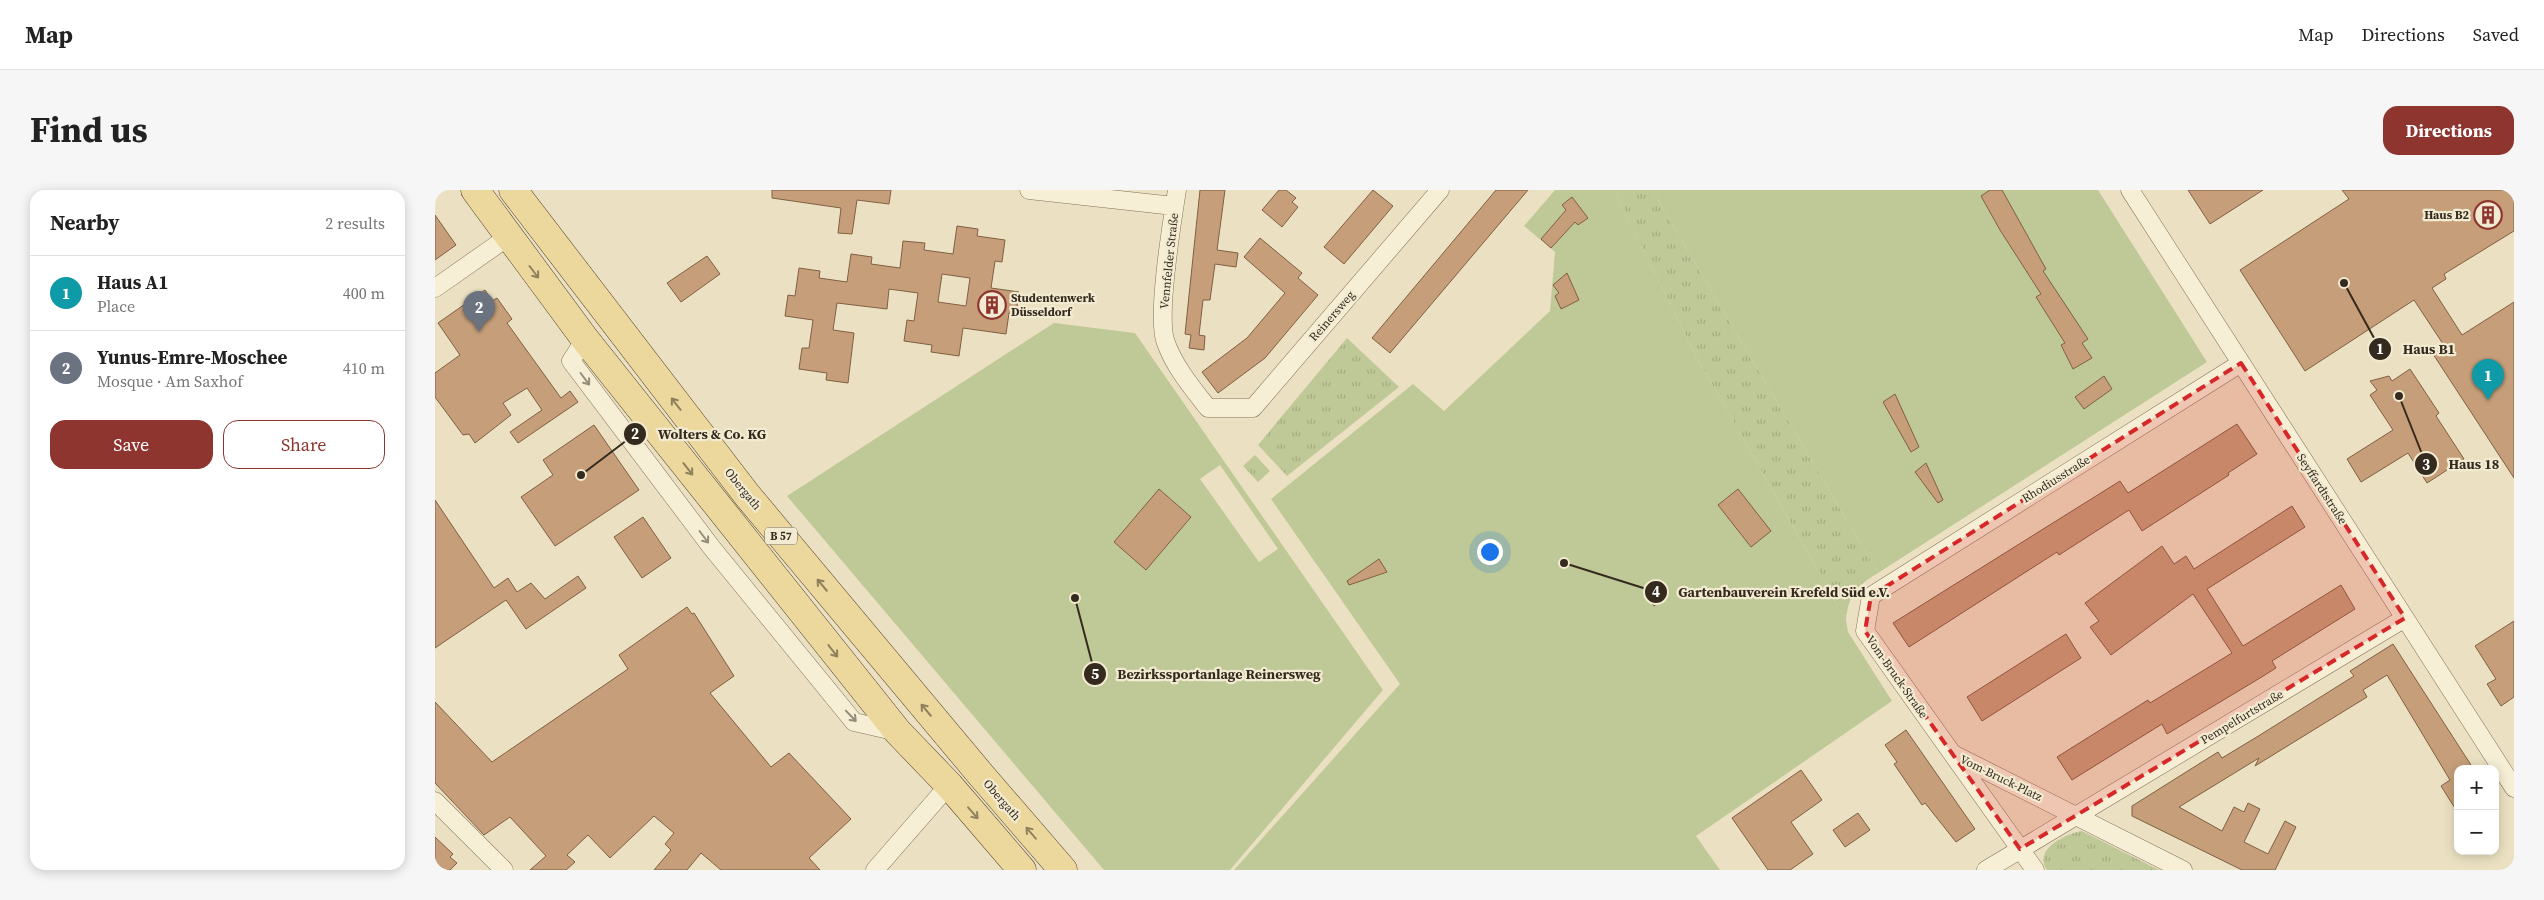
<!DOCTYPE html>
<meta charset="utf-8">
<style>
:root{--surface:#fff;--page:#f6f6f6;--text:#222;--muted:#767676;--line:#e0e0e0;--accent:#8e352f}
body{margin:0;font-family:"Source Serif 4",serif;background:var(--page);color:var(--text)}
.controls{position:absolute;right:15px;bottom:15px;display:grid;overflow:hidden;border-radius:10px;box-shadow:0 2px 12px #0003}
.controls button{width:45px;height:45px;display:grid;place-items:center;padding:0;border:0;border-bottom:1px solid var(--line);background:var(--surface);color:var(--text);font:25px sans-serif}
.you{position:absolute;left:1054px;top:361px;width:18px;height:18px;margin:-12px;border:4px solid #fff;border-radius:50%;background:#1a73e8;box-shadow:0 0 0 8px #1a73e833}
.badge{display:grid;place-items:center;width:32px;height:32px;border-radius:50%;background:var(--accent);color:#fff;font-size:16px;font-weight:700}
.pin{position:absolute;translate:-50% -41px;filter:drop-shadow(0 1px 2px #0008)}
.pin::after{content:'';position:absolute;top:26px;width:18px;height:15px;background:inherit;clip-path:polygon(0 0,100% 0,50% 100%)}
.list{margin:0;padding:0;list-style:none}
h2{display:flex;justify-content:space-between;align-items:center;height:65px;margin:0;padding:0 20px;font-size:21px}
h2 small{font-size:16px;font-weight:400;color:var(--muted)}
.list li{display:grid;grid-template-columns:32px 1fr auto;gap:15px;align-items:center;box-sizing:border-box;height:75px;padding:0 20px;border-top:1px solid var(--line)}
.list b{display:block;font-size:19px;white-space:nowrap}
.list p{margin:0;font-size:16px;white-space:nowrap;color:var(--muted)}
.list em{font-size:16px;font-style:normal;color:var(--muted)}
.actions{display:flex;gap:10px;padding:15px 20px}
.actions a{flex:1;padding:11px 0;border:1px solid var(--accent);border-radius:15px;text-align:center;font-size:18px;color:var(--accent)}
.actions .main{background:var(--accent);color:#fff}
.map{position:relative;flex:none;width:2079px;height:680px;overflow:hidden;border-radius:15px}
header{display:flex;align-items:center;gap:30px;box-sizing:border-box;height:70px;padding:0 25px;background:var(--surface);border-bottom:1px solid var(--line)}
header strong{font-size:24px}
nav{display:flex;gap:28px;margin-inline-start:auto;font-size:18px}
.intro{display:flex;align-items:center;justify-content:space-between;box-sizing:border-box;height:120px;padding:0 30px}
h1{margin:0;font-size:35px}
.button{padding:12px 22px;border-radius:15px;background:var(--accent);color:#fff;font-size:18px;font-weight:700}
main{display:flex;gap:30px;padding:0 30px}
aside{flex:1;background:var(--surface);border-radius:15px;box-shadow:0 2px 12px #0003}
.map>svg:first-child{display:block}
.park{fill:url(#park-tufts)}
.garden{fill:#bfc897;fill-rule:evenodd}
.building{fill:#c69f7a;stroke:#805f42;fill-rule:evenodd}
.lines{fill:none;stroke-linecap:round;stroke-linejoin:round}
.street-casing{stroke:#83735b;stroke-width:19}
.primary-casing{stroke:#51412f;stroke-width:29}
.street{stroke:#f6eed5;stroke-width:18}
.primary{stroke:#ecd89c;stroke-width:28}
.oneway{stroke:#90815d}
.oneway2{stroke:#958c7a}
.marked{fill:#d62828;fill-opacity:0.2;stroke:#d62828;stroke-width:4;stroke-dasharray:10 6;stroke-linejoin:round}
.labels{text-anchor:middle;stroke-width:4.5;stroke-linejoin:round;paint-order:stroke}
.shield{fill:#f3ebd1;stroke:#6d6454;stroke-width:1}
.shield-label{font-size:11px;font-weight:bold;fill:#342a1e}
.poi-label{font-size:12px;font-weight:bold;fill:#342a1e;stroke:#f3ebd1;text-anchor:end}
.street-label{font-size:12px;fill:#342a1e;stroke:#f3ebd1}
.leader{fill:none;stroke:#342a1e;stroke-width:2}
.callout-dot{fill:#342a1e;stroke:#f3ebd1;stroke-width:2}
.mark-label{font-size:15px;text-anchor:middle;font-weight:bold;fill:#fff}
.callout-label{font-size:14px;text-anchor:middle;font-weight:bold;fill:#342a1e;stroke:#f3ebd1;stroke-width:4.5;stroke-linejoin:round;paint-order:stroke}
</style>
<header>
<strong>Map</strong>
<nav><a>Map</a><a>Directions</a><a>Saved</a></nav>
</header>
<div class="intro"><h1>Find us</h1><a class="button">Directions</a></div>
<main>
<aside>
<h2>Nearby<small>2 results</small></h2>
<ul class="list">
<li><span class="badge" style="background:#0f9aa8">1</span><div><b>Haus A1</b><p>Place</p></div><em>400 m</em></li>
<li><span class="badge" style="background:#6b7280">2</span><div><b>Yunus-Emre-Moschee</b><p>Mosque · Am Saxhof</p></div><em>410 m</em></li>
</ul>
<div class="actions"><a class="main">Save</a><a>Share</a></div>
</aside>
<div class="map">
<svg width="2079" height="680" viewBox="0 0 2079 680">
<defs>
<pattern id="park-tufts" width="24" height="20" patternUnits="userSpaceOnUse" patternTransform="scale(1.25)"><rect width="24" height="20" fill="#bfc897"/><path d="M3 7l-1-3M5 7V3M7 7l1-3M15 17l-1-3M17 17v-4M19 17l1-3" fill="none" stroke="#a5ac82"/></pattern>
</defs>
<rect width="100%" height="100%" fill="#ebe1c2"/>
<path class="park" d="M1179,0H1217L1443,383C1421,396 1414,404 1411,430L1261,166Z
M912,148L964,197L852,286L823,255Z
M820,265L835,281L823,292L808,276Z
M1647,641L1724,680H1612C1598,660 1629,644 1647,641Z"/>
<path class="garden" d="M1120,0H1179L1261,166L1411,430L1413,442L1457,511L1261,646L1285,680H799L965,494L836,309L978,194L1009,221L1115,121L1120,62L1089,36Z
M1217,0H1663L1772,172L1443,383Z
M619,133L700,143L948,500L795,680H669L352,306ZM785,275L843,359L824,372L765,289ZM724,299L756,327L711,379Z"/>
<path class="building" d="M337,0H456L454,14L422,10L417,44L403,43L406,18L337,8Z
M765,0H790L782,60L803,63L801,77L780,74L775,110H768L764,145L770,146L769,160L754,158L756,145L750,144Z
M844,0H851L861,8L857,12L863,17L847,37L827,20Z
M938,0L958,16L909,74L889,57Z
M1061,0H1093L955,163L937,148Z
M1555,0H1567L1611,79L1608,81L1653,149L1647,153L1657,168L1638,179L1626,155L1630,153L1601,107L1606,104L1565,40L1546,6Z
M1753,0H1828L1775,34Z
M1907,0H2079V41L2009,84L2011,89L1997,98L2027,145L2079,112V288L1998,164L2010,157L1979,110L1870,181L1805,80L1914,9Z
M1137,7L1153,28L1143,35L1140,32L1116,58L1106,49L1131,20L1127,15Z
M0,25L21,55L0,70Z
M522,36L543,39L542,46L570,50L567,72L560,71L556,98L584,102L581,124L574,123L571,144L528,138L524,166L496,162L497,155L469,151L472,130L479,131L483,103L454,99L452,119L402,113L398,140L419,143L413,193L391,190L392,183L364,179L367,158H374L378,130L350,126L353,105L360,106L364,78L385,81L384,88L412,92L416,64L437,67L436,74L465,78L468,51L490,53L489,60L518,64ZM507,84L535,88L531,116L503,112Z
M825,48L867,83L863,88L883,105L830,168L783,203L767,182L812,148L850,103L809,67Z
M272,66L285,84L246,112L232,93Z
M1132,83L1144,110L1126,119L1120,106L1124,103L1118,95Z
M50,100L57,111L62,108L77,129L72,133L126,208L135,201L143,212L83,253L75,242L107,220L92,198L68,213L76,225L40,253L34,244L28,245L0,207V183L25,165L3,133Z
M1975,179L2004,223L2001,226L2029,269L1992,293L1973,263L1926,292L1912,269L1958,240L1935,205L1942,200L1935,191L1954,186L1957,191Z
M1669,186L1677,199L1649,219L1640,207Z
M1460,204L1484,257L1476,262L1448,212Z
M1802,234L1822,264L1793,283L1794,285L1707,341L1694,320L1624,365L1622,362L1474,457L1458,433L1685,291L1693,303Z
M159,235L204,300L120,356L86,307L118,285L108,270Z
M1491,273L1508,310L1503,313L1480,282Z
M724,299L756,327L711,380L679,352Z
M1303,299L1336,341L1316,357L1283,315Z
M0,310L59,398L73,388L82,402L96,393L110,409L143,386L151,398L91,439L71,410L0,458Z
M1857,316L1870,337L1772,399L1808,456L1906,395L1920,419L1837,471L1841,478L1825,488L1732,544L1727,534L1637,590L1622,567L1713,510L1715,513L1797,463L1758,404L1676,465L1655,437L1664,431L1650,413L1727,356L1739,374L1751,366L1759,379Z
M208,327L236,368L207,388L179,347Z
M944,369L952,382L914,395L912,391Z
M1222,394L1232,406L1219,416L1210,404Z
M252,417L257,424L259,423L299,486L275,503L336,577L354,563L416,629L374,668L385,680H286L266,663L252,680H219L236,660L230,654L239,643L219,626L175,668L153,645L132,665L140,672L131,680H95L111,666L75,627L49,645L0,593V512L57,572L193,479L184,465Z
M2079,431V507L2066,516L2052,494L2061,489L2040,456Z
M1631,444L1646,468L1547,531L1532,507Z
M1958,454L2036,575L2030,579H2023V623L2006,596L2015,590L1952,485L1928,500L1932,507L1820,576L1824,568L1744,617L1787,641L1799,617L1809,622L1813,613L1825,619L1809,652L1833,664L1850,631L1861,637L1840,680H1807L1697,626V616L1783,562L1787,568L1825,545L1919,486L1915,481Z
M1471,540L1540,639L1521,652L1490,613L1487,615L1459,574L1462,572L1450,555Z
M1366,580L1387,610L1356,632L1378,664L1355,680H1333L1297,628Z
M1423,623L1435,640L1410,657L1398,640Z
M0,647L18,664L15,667L22,673L15,680H5L0,675Z"/>
<g class="lines">
<defs>
<path id="street" d="M594,0L739,16
M742,0C737,32 722,122 730,150C738,175 757,198 773,218H818L1005,0
M1695,0L2079,598
M0,98L73,47
M150,149L136,171L277,358L419,532L463,542
M1518,564L1748,680
M0,611L69,680
M440,680L514,595
M1551,680L1970,428
M1600,680L1430,441L1436,406L1806,173"/>
<path id="primary" d="M40,0L150,149L463,542L514,595L587,680
M78,0L312,305L546,585L628,680"/>
</defs>
<use href="#street" class="street-casing"/>
<use href="#primary" class="primary-casing"/>
<use href="#street" class="street"/>
<use href="#primary" class="primary"/>
</g>
<defs><path id="oneway-shaft" d="M-6 0H5M1.5-3L5.5 0L1.5 3" fill="none" stroke-width="1.6" stroke-linecap="round" stroke-linejoin="round" transform="scale(1.25)"/></defs>
<g class="oneway">
<use href="#oneway-shaft" transform="translate(99 82) rotate(53)"/>
<use href="#oneway-shaft" transform="translate(241 214) rotate(-128)"/>
<use href="#oneway-shaft" transform="translate(253 279) rotate(52)"/>
<use href="#oneway-shaft" transform="translate(387 395) rotate(-130)"/>
<use href="#oneway-shaft" transform="translate(398 461) rotate(52)"/>
<use href="#oneway-shaft" transform="translate(491 520) rotate(-130)"/>
<use href="#oneway-shaft" transform="translate(538 623) rotate(49)"/>
<use href="#oneway-shaft" transform="translate(596 643) rotate(-131)"/>
</g>
<g class="oneway2">
<use href="#oneway-shaft" transform="translate(150 189) rotate(53)"/>
<use href="#oneway-shaft" transform="translate(269 347) rotate(53)"/>
<use href="#oneway-shaft" transform="translate(416 526) rotate(46)"/>
</g>
<path class="marked" d="M1806,173L1970,428L1585,659L1430,441L1436,406Z"/>
<defs>
<symbol id="building-ring" viewBox="-11 -11 22 22"><circle r="9.5" fill="#f3ebd1" stroke="#8e352f" stroke-width="1.5"/><path d="M-4-6H4V6H1V3H-1V6H-4ZM-2.5-4.3h1.7v1.8h-1.7ZM.8-4.3h1.7v1.8H.8ZM-2.5-1h1.7V.8h-1.7ZM.8-1h1.7V.8H.8Z" fill="#8e352f"/></symbol>
</defs>
<g fill-rule="evenodd">
<use href="#building-ring" x="2037" y="9" width="32" height="32"/>
<use href="#building-ring" x="541" y="99" width="32" height="32"/>
</g>
<g class="labels">
<rect class="shield" x="330" y="337.5" width="32" height="17" rx="4"/>
<g class="shield-label">
<text x="346" y="350">B 57</text>
</g>
<g class="poi-label">
<text x="2034" y="29">Haus B2</text>
<text x="576" y="112" text-anchor="start">Studentenwerk<tspan x="576" dy="14">Düsseldorf</tspan></text>
</g>
<g class="street-label">
<text transform="translate(734 71) rotate(-84)" y="4">Vennfelder Straße</text>
<text transform="translate(897 126) rotate(-49)" y="4">Reinersweg</text>
<text transform="translate(1621 289) rotate(-32)" y="4">Rhodiusstraße</text>
<text transform="translate(308 299) rotate(51)" y="4">Obergath</text>
<text transform="translate(1887 299) rotate(57)" y="4">Seyffardtstraße</text>
<text transform="translate(1462 487) rotate(55)" y="4">Vom-Bruck-Straße</text>
<text transform="translate(1807 527) rotate(-31)" y="4">Pempelfurtstraße</text>
<text transform="translate(1566 588) rotate(26)" y="4">Vom-Bruck-Platz</text>
<text transform="translate(567 610) rotate(49)" y="4">Obergath</text>
</g>
</g>
<path class="leader" d="M1909 93L1945 159M146 285L200 244M1964 206L1991 274M1129 373L1221 402M640 408L660 484"/>
<g class="callout-dot">
<circle cx="1909" cy="93" r="5"/>
<circle cx="146" cy="285" r="5"/>
<circle cx="1964" cy="206" r="5"/>
<circle cx="1129" cy="373" r="5"/>
<circle cx="640" cy="408" r="5"/>
<circle cx="1945" cy="159" r="12"/>
<circle cx="200" cy="244" r="12"/>
<circle cx="1991" cy="274" r="12"/>
<circle cx="1221" cy="402" r="12"/>
<circle cx="660" cy="484" r="12"/>
</g>
<g class="mark-label">
<text x="1945" y="164">1</text>
<text x="200" y="249">2</text>
<text x="1991" y="280">3</text>
<text x="1221" y="407">4</text>
<text x="660" y="489">5</text>
</g>
<g class="callout-label">
<text x="1994" y="164">Haus B1</text>
<text x="277" y="249">Wolters &amp; Co. KG</text>
<text x="2039" y="279">Haus 18</text>
<text x="1349" y="407">Gartenbauverein Krefeld Süd e.V.</text>
<text x="784" y="489">Bezirkssportanlage Reinersweg</text>
</g>
</svg>
<div class="controls">
<button>+</button>
<button>−</button>
</div>
<div class="you"></div>
<div class="pin badge" style="left:2053px;top:210px;background:#0f9aa8">1</div>
<div class="pin badge" style="left:44px;top:142px;background:#6b7280">2</div>
</div>
</main>
